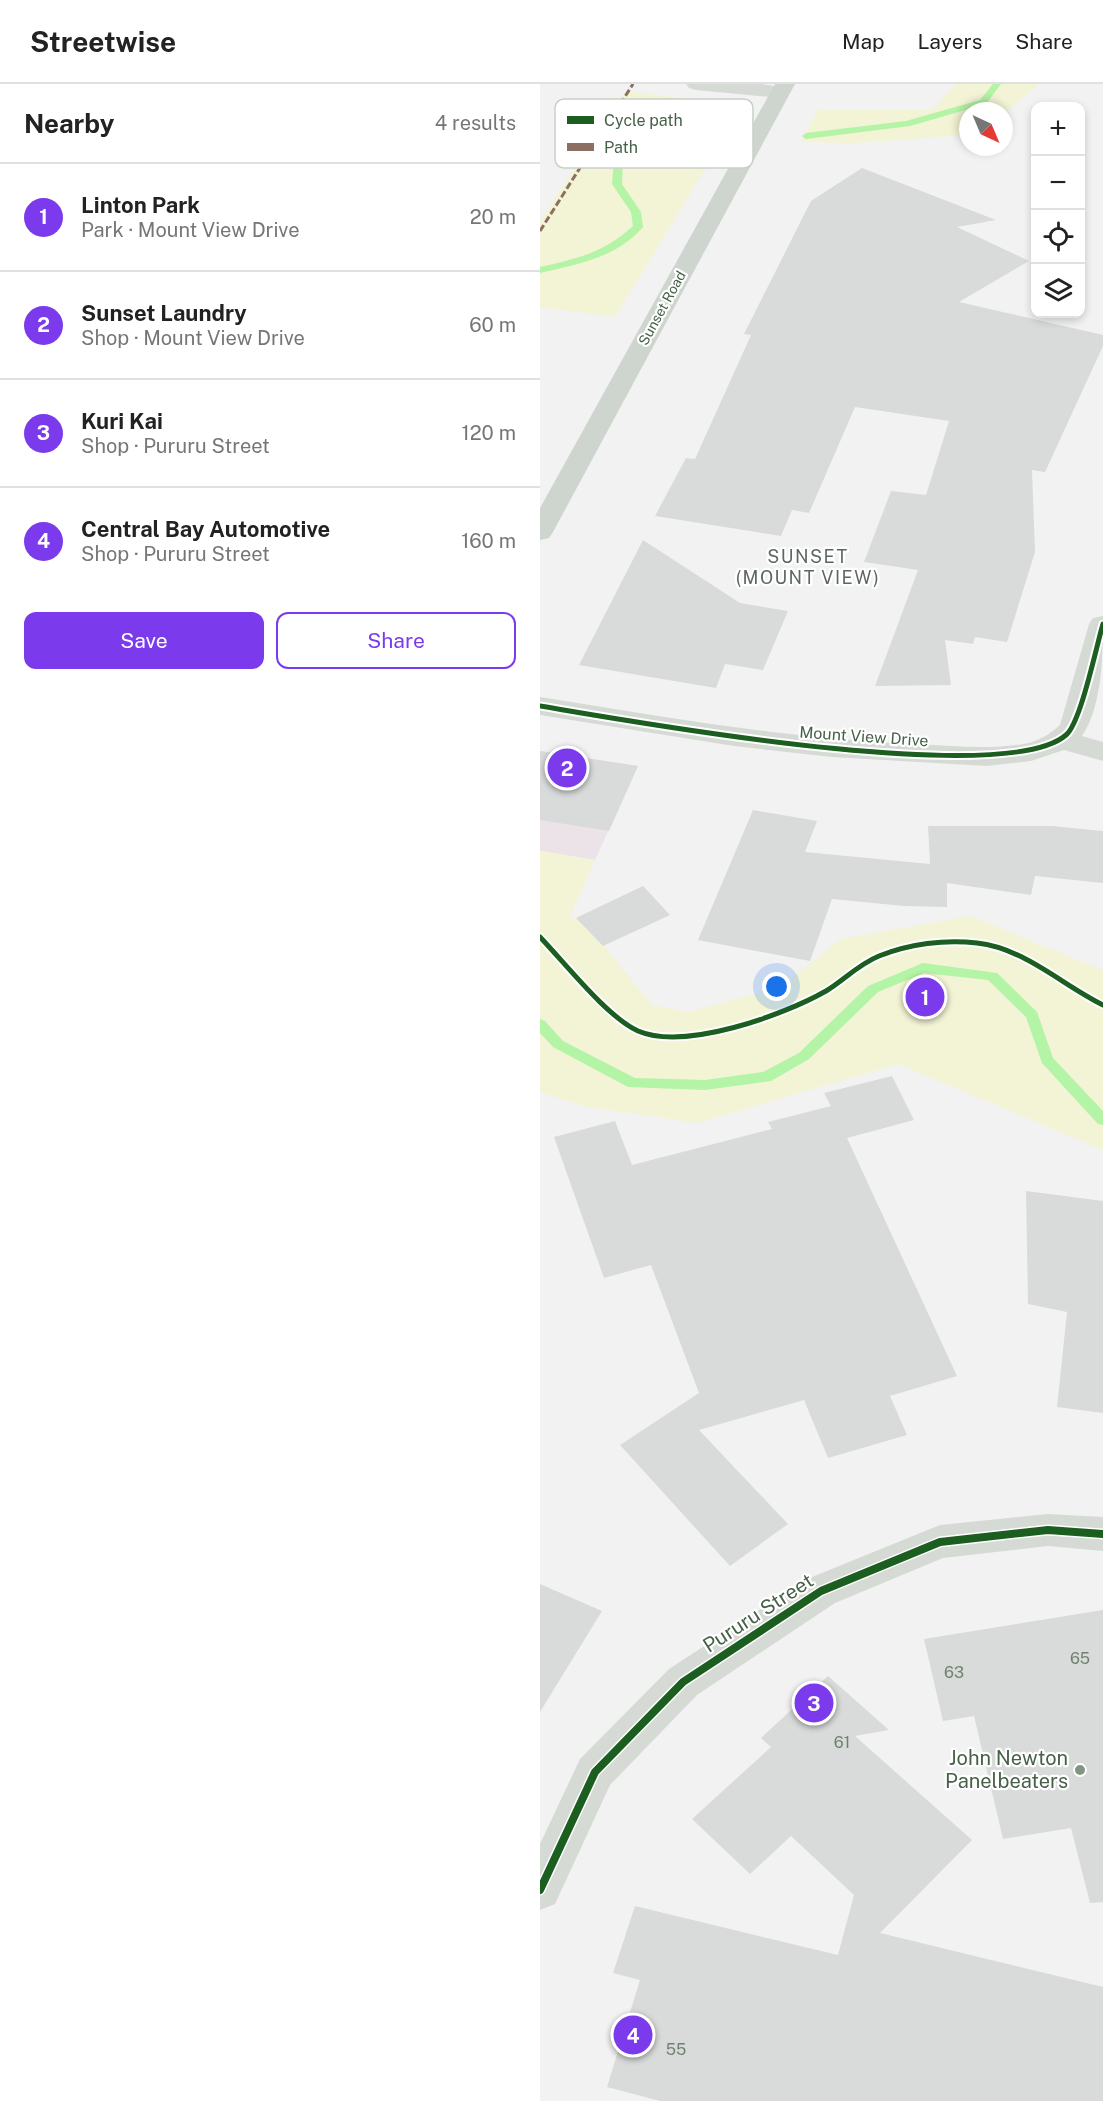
<!DOCTYPE html>
<meta charset="utf-8">
<style>
:root{--surface:#fff;--page:#f2f2f2;--text:#222;--muted:#767676;--line:#e0e0e0;--accent:#7c3aed}
body{margin:0;font-family:"Public Sans",sans-serif;background:var(--page);color:var(--text)}
.controls{position:absolute;right:18px;top:18px;display:grid;overflow:hidden;border-radius:12px;box-shadow:0 3px 9px #0003}
.controls button{width:54px;height:54px;display:grid;place-items:center;padding:0;border:0;border-bottom:2px solid var(--line);background:var(--surface);color:var(--text);font:30px sans-serif}
.compass{position:absolute;left:419px;top:18px;width:54px;height:54px;border-radius:50%;background:var(--surface);box-shadow:0 3px 9px #0003;rotate:136deg}
.you{position:absolute;left:237px;top:903px;width:21px;height:21px;margin:-15px;border:4px solid #fff;border-radius:50%;background:#1a73e8;box-shadow:0 0 0 9px #1a73e833}
.badge{display:grid;place-items:center;width:39px;height:39px;border-radius:50%;background:var(--accent);color:#fff;font-size:20px;font-weight:700}
.pin{position:absolute;translate:-50% -50%;border:3px solid #fff;box-shadow:0 2px 6px #0006}
.list{margin:0;padding:0;list-style:none}
h2{display:flex;justify-content:space-between;align-items:center;height:78px;margin:0;padding:0 24px;font-size:26px}
h2 small{font-size:20px;font-weight:400;color:var(--muted)}
.list li{display:grid;grid-template-columns:39px 1fr auto;gap:18px;align-items:center;box-sizing:border-box;height:108px;padding:0 24px;border-top:2px solid var(--line)}
.list b{display:block;font-size:22px;white-space:nowrap}
.list p{margin:0;font-size:20px;white-space:nowrap;color:var(--muted)}
.list em{font-size:20px;font-style:normal;color:var(--muted)}
.actions{display:flex;gap:12px;padding:18px 24px}
.actions a{flex:1;padding:14px 0;border:2px solid var(--accent);border-radius:12px;text-align:center;font-size:21px;color:var(--accent)}
.actions .main{background:var(--accent);color:#fff}
.icon{flex:none;width:33px;height:33px;fill:none;stroke:currentColor;stroke-width:2;stroke-linecap:round;stroke-linejoin:round}
.map{position:relative;flex:none;width:563px;height:2017px;overflow:hidden}
header{display:flex;align-items:center;gap:36px;box-sizing:border-box;height:84px;padding:0 30px;background:var(--surface);border-bottom:2px solid var(--line)}
header strong{font-size:28px}
nav{display:flex;gap:33px;margin-inline-start:auto;font-size:21px}
main{display:flex}
aside{flex:1;background:var(--surface)}
.map>svg:first-child{display:block}
.commercial{fill:#ebe3e7}
.green{fill:#f3f3d5}
.lines{fill:none;stroke-linecap:round;stroke-linejoin:round}
.stream{fill:#b3f4a6;fill-rule:evenodd}
.building{fill:#d8dbd9}
.minor{fill:#d5dad5;fill-rule:evenodd}
.major{fill:#ced5ce;fill-rule:evenodd}
.quiet{stroke:#8d6e63;stroke-width:3;stroke-dasharray:7 3;stroke-linecap:butt}
.cycleway-far1-casing{stroke:#fff;stroke-width:9}
.cycleway-casing{stroke:#fff;stroke-width:11}
.cycleway-far1{stroke:#1b5e20;stroke-width:5}
.cycleway{stroke:#1b5e20;stroke-width:8}
.poi-dot{fill:#839484;stroke:#fff;stroke-width:2}
.labels{text-anchor:middle;stroke-width:4.5;stroke-linejoin:round;paint-order:stroke}
.far-street-label{font-size:14px;fill:#476149;stroke:#fff}
.street-label{font-size:16px;fill:#476149;stroke:#fff}
.near-number-label{font-size:16px;fill:#6e826f}
.neighbourhood-label{font-size:18px;letter-spacing:1.5px;fill:#5d675f;stroke:#fff}
.near-street-label{font-size:20px;fill:#476149;stroke:#fff}
.near-poi-label{font-size:20px;fill:#476149;stroke:#fff;text-anchor:end}
.key{fill:#fff;stroke:#c8d0c8;stroke-width:1.5}
.key-label{font-size:16px;fill:#476149}
</style>
<header>
<strong>Streetwise</strong>
<nav><a>Map</a><a>Layers</a><a>Share</a></nav>
</header>
<main>
<aside>
<h2>Nearby<small>4 results</small></h2>
<ul class="list">
<li><span class="badge">1</span><div><b>Linton Park</b><p>Park · Mount View Drive</p></div><em>20 m</em></li>
<li><span class="badge">2</span><div><b>Sunset Laundry</b><p>Shop · Mount View Drive</p></div><em>60 m</em></li>
<li><span class="badge">3</span><div><b>Kuri Kai</b><p>Shop · Pururu Street</p></div><em>120 m</em></li>
<li><span class="badge">4</span><div><b>Central Bay Automotive</b><p>Shop · Pururu Street</p></div><em>160 m</em></li>
</ul>
<div class="actions"><a class="main">Save</a><a>Share</a></div>
</aside>
<div class="map">
<svg width="563" height="2017" viewBox="0 0 563 2017">
<rect width="100%" height="100%" fill="#f3f2f3"/>
<path class="commercial" d="M0,667L98,682L55,776L0,767Z"/>
<path class="green" d="M416,0H499L464,30V27H428V51L314,59L261,58L278,26H392Z
M85,7L174,18L197,33L75,233L0,223V137Z
M0,767L55,776L30,833L43,836L112,921L147,928L239,904L301,855L430,832L560,885L563,887V1066L358,980L158,1039L47,1023L0,1008Z"/>
<g class="lines">
<path class="stream" d="M453,0H461L446,20L370,42L266,55L262,52L266,49L366,37L440,16Z
M98,40L176,45L180,48L176,51L99,46L84,51L82,100L101,128L103,143C76,174 38,180 0,189V183C38,174 64,169 93,142L91,128L72,100L76,50Z
M383,879L457,889L497,928L513,974L563,1027V1041L558,1040L502,979L486,933L448,896L384,889L338,908L269,975L231,997L165,1006L88,1003L13,963L0,949V935L5,937L23,957L95,994L165,996L223,988L259,969L328,902Z"/>
</g>
<path class="building" d="M322,84L456,136L417,143L489,177L419,218L563,251V262L505,388L492,386L495,468L467,558L435,553L433,560L405,556L411,601L335,602L378,486L324,478L351,407L386,411L409,337L315,323L269,429L252,426L241,452L115,432L146,374L155,375L211,251L204,250L271,117Z
M103,456L200,519L248,527L223,586L185,580L176,604L39,581Z
M0,667L98,682L69,747L0,736Z
M213,726L277,737L265,768L390,780L388,742H512L563,747V799L495,792L491,811L407,799V823L364,822L292,815L270,877L158,856Z
M103,802L130,831L63,862L36,834Z
M352,992L374,1036L307,1054L417,1292L350,1312L367,1351L288,1374L264,1316L159,1346L248,1440L190,1482L80,1361L159,1309L111,1181L64,1194L14,1053L75,1037L92,1081L232,1045L228,1038L291,1022L284,1009Z
M486,1107L563,1117V1329L517,1323L527,1228L488,1220Z
M0,1500L62,1527L0,1628Z
M563,1526V1818L550,1819L531,1744L463,1755L434,1632L403,1637L384,1555Z
M288,1592L349,1646L315,1652L432,1756L340,1849L563,1903V2017H120L67,2003L100,1896L73,1889L95,1822L298,1871L314,1811L251,1752L210,1790L152,1735L231,1663L221,1654Z"/>
<g class="lines">
<path class="minor" d="M146,0H222L247,4L251,8L247,12L240,14L156,6L149,4Z
M563,532C563,567 563,622 542,652L563,658V677L524,666L491,677L447,682L292,673L194,662L0,631V613C123,633 246,654 370,660C409,661 450,667 488,659C501,656 511,649 520,641L549,540L553,534Z
M508,1430L563,1433V1467L508,1462L403,1474L295,1519L157,1611L70,1701L15,1820L0,1826V1760L40,1675L129,1585L267,1495L400,1441Z"/>
<path class="major" d="M235,0H255L13,448L9,454L0,456V424Z"/>
<path class="quiet" d="M0,147L93,0"/>
<defs>
<path id="cycleway-far1" d="M0,622C90,637 464,705 526,651C541,638 556,563 563,540
M0,853C25,879 67,933 98,947C145,967 244,931 286,907C304,896 319,880 339,872C369,860 405,855 437,859C484,864 522,901 563,921"/>
<path id="cycleway" d="M0,1806L55,1688L143,1598L281,1507L400,1458L508,1446L563,1450"/>
</defs>
<use href="#cycleway-far1" class="cycleway-far1-casing"/>
<use href="#cycleway" class="cycleway-casing"/>
<use href="#cycleway-far1" class="cycleway-far1"/>
<use href="#cycleway" class="cycleway"/>
</g>
<circle class="poi-dot" cx="540" cy="1686" r="6"/>
<g class="labels">
<g class="far-street-label">
<text transform="translate(122 224) rotate(-61)" y="5">Sunset Road</text>
</g>
<g class="street-label">
<text transform="translate(324 652) rotate(4)" y="6">Mount View Drive</text>
</g>
<g class="near-number-label">
<text x="540" y="1580">65</text>
<text x="414" y="1594">63</text>
<text x="302" y="1664">61</text>
<text x="136" y="1971">55</text>
</g>
<g class="neighbourhood-label">
<text x="268" y="479">SUNSET<tspan x="268" dy="21">(MOUNT VIEW)</tspan></text>
</g>
<g class="near-street-label">
<text transform="translate(218 1529) rotate(-33)" y="7">Pururu Street</text>
</g>
<g class="near-poi-label">
<text x="528" y="1681">John Newton<tspan x="528" dy="23">Panelbeaters</tspan></text>
</g>
</g>
<rect x="15" y="15" width="198" height="69" rx="9" class="key"/>
<rect x="27" y="32" width="27" height="8" fill="#1b5e20"/>
<rect x="27" y="59" width="27" height="8" fill="#8d6e63"/>
<g class="key-label">
<text x="64" y="42">Cycle path</text>
<text x="64" y="69">Path</text>
</g>
</svg>
<div class="controls">
<button>+</button>
<button>−</button>
<button><svg class="icon" aria-label="locate" viewBox="0 0 24 24"><circle cx="12" cy="12" r="6"/><path d="M12 2v4M12 18v4M2 12h4M18 12h4"/></svg></button>
<button><svg class="icon" aria-label="layers" viewBox="0 0 24 24"><path d="M12 4l9 5-9 5-9-5zM3 14l9 5 9-5"/></svg></button>
</div>
<svg class="compass" viewBox="-18 -18 36 36"><path d="M0-13l5 13h-10z" fill="#e53935"/><path d="M0 13l5-13h-10z" fill="#767676"/></svg>
<div class="you"></div>
<div class="pin badge" style="left:385px;top:913px">1</div>
<div class="pin badge" style="left:27px;top:684px">2</div>
<div class="pin badge" style="left:274px;top:1619px">3</div>
<div class="pin badge" style="left:93px;top:1951px">4</div>
</div>
</main>
